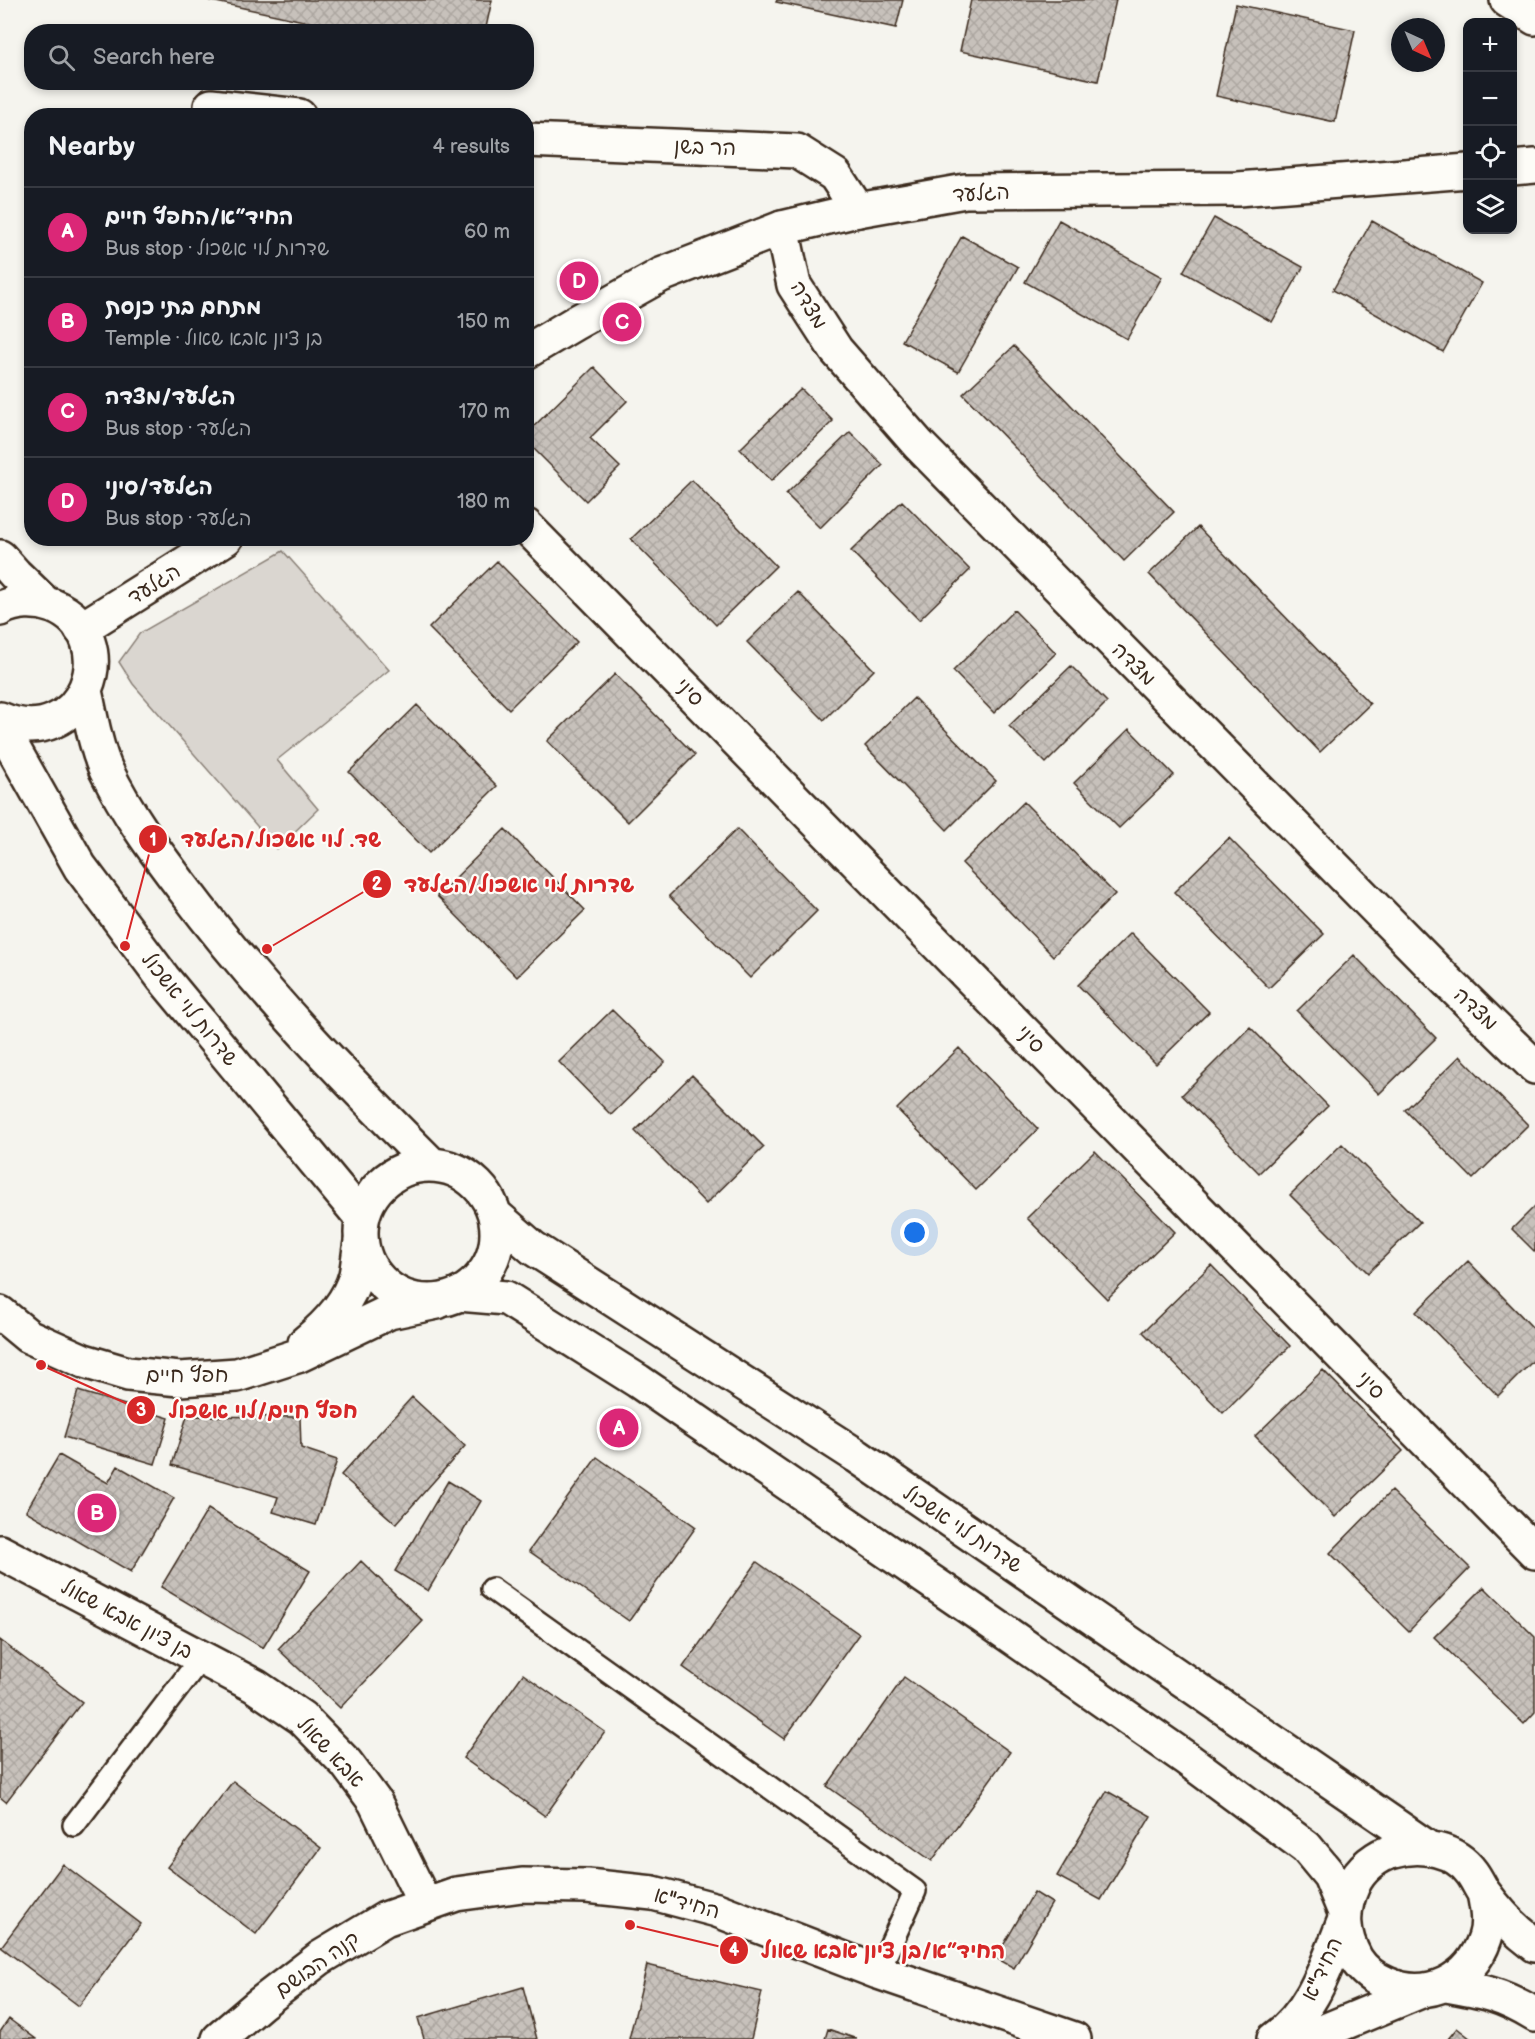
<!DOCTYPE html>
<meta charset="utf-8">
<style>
:root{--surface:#171b24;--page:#242831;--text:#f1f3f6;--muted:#9ea1a6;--line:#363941;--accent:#db2777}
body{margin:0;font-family:"Balsamiq Sans","Playpen Sans Hebrew",sans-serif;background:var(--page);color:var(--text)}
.controls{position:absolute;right:18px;top:18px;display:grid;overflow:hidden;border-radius:12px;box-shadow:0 3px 9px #0003}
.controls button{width:54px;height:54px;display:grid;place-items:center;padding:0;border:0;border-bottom:2px solid var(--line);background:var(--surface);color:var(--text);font:30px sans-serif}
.compass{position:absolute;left:1391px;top:18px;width:54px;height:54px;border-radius:50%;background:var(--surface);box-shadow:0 3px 9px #0003;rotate:136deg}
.you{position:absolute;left:915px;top:1233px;width:21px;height:21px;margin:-15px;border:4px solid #fff;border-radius:50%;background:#1a73e8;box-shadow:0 0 0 9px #1a73e833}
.badge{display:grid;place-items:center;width:39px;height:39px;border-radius:50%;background:var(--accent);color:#fff;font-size:20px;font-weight:700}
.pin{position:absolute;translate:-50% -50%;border:3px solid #fff;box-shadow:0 2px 6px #0006}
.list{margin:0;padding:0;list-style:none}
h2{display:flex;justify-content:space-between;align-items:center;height:78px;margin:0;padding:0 24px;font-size:26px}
h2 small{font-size:20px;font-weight:400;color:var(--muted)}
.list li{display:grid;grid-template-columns:39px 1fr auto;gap:18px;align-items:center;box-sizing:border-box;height:90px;padding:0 24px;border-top:2px solid var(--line)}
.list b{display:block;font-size:22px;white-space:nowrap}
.list p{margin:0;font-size:20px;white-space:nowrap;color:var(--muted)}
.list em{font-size:20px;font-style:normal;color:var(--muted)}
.icon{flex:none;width:33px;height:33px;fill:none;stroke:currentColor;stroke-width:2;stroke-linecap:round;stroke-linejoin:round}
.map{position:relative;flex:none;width:1535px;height:2039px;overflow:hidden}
.search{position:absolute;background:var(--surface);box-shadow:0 3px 9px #0003;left:24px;top:24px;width:510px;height:66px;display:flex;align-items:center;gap:15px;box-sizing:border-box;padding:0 21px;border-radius:24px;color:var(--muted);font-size:22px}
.panel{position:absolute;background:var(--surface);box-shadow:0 3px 9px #0003;left:24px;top:108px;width:510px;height:438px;border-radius:24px}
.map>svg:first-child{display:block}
.park{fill:#dad6d0;stroke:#8a8077;stroke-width:1.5}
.building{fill:url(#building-cross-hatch);stroke:#3b2a1e;stroke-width:1.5}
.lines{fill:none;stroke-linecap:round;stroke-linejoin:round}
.service-casing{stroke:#3b2a1e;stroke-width:26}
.minor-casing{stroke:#3b2a1e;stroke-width:38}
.tertiary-casing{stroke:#3b2a1e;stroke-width:38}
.secondary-casing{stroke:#3b2a1e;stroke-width:38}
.service{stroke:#fdfcf7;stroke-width:21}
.minor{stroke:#fdfcf7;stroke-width:33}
.tertiary{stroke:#fdfcf7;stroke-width:33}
.secondary{stroke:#fdfcf7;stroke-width:33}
.labels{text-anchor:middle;stroke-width:4.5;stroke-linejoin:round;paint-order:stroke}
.street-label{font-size:21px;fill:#3b2a1e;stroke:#fdfcf7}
.leader{fill:none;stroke:#d62828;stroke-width:2}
.callout-dot{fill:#d62828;stroke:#fdfcf7;stroke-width:2}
.mark-label{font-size:18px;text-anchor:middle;font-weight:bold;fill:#fff}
.callout-label{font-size:22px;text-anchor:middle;font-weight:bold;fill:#d62828;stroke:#fdfcf7;stroke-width:4.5;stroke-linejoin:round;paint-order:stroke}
</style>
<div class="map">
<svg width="1535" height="2039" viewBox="0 0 1535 2039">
<defs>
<pattern id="building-cross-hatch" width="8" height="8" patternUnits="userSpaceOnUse" patternTransform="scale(1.5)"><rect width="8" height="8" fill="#c7c1bb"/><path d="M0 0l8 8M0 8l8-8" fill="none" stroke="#aca6a0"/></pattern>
</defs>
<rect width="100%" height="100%" fill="#f5f4ee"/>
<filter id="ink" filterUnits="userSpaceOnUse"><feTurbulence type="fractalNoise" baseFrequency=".0167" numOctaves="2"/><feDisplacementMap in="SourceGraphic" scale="12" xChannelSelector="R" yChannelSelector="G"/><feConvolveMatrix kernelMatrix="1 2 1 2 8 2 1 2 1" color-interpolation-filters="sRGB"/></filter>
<g filter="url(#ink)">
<path class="park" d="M283,551L389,670L277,760L318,809L277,849L133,684L119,662L140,633Z"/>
<path class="building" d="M207,0H492L485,32H354Z
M777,0H903L896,28L776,2Z
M971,0H1116L1098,81L960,51Z
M1236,4L1355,30L1335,122L1216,96Z
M1214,218L1303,267L1272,322L1183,272Z
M1059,220L1162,277L1127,339L1025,282Z
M1372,221L1482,283L1443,352L1333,290Z
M962,236L1018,267L958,372L902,341Z
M1014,346L1174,512L1124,561L963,394Z
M594,367L627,401L590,438L620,467L586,501L526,441V434Z
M801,389L833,421L771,481L740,449Z
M850,432L883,465L820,528L786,494Z
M692,480L776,566L716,625L631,539Z
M902,501L970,570L919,620L851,551Z
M1198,527L1370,704L1320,752L1149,574Z
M497,561L577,642L509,709L429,628Z
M798,592L874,670L824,720L747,642Z
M1014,610L1056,653L994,713L953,671Z
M1071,666L1107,702L1046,763L1009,726Z
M615,674L695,755L628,822L547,741Z
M914,698L996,781L947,830L865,746Z
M417,705L497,786L429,853L349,772Z
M1129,729L1174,775L1119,828L1074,783Z
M1024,802L1115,894L1053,956L962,863Z
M505,829L585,910L517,977L437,896Z
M737,829L817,911L750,978L669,896Z
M1229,838L1324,934L1269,988L1174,892Z
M1131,933L1209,1012L1156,1064L1078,985Z
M1354,955L1436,1038L1379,1094L1297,1011Z
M612,1010L665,1062L611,1115L559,1062Z
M1250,1027L1328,1106L1259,1173L1182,1095Z
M959,1048L1038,1129L976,1190L897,1109Z
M1460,1056L1528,1125L1473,1179L1405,1110Z
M692,1075L764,1147L706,1204L635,1131Z
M1342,1144L1420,1222L1368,1273L1290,1195Z
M1095,1151L1175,1232L1107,1299L1027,1218Z
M1535,1206V1252L1512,1229Z
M1468,1261L1535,1330V1359L1498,1396L1416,1312Z
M1211,1265L1290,1346L1223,1413L1143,1332Z
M1323,1370L1403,1451L1335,1517L1255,1436Z
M78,1391L169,1418L155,1464L64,1437Z
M412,1397L465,1446L396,1524L341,1475Z
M187,1416L300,1417L301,1448L337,1460L316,1525L273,1512L278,1497L172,1465Z
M59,1455L108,1483L118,1466L174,1498L131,1572L26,1511Z
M597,1457L696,1527L629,1621L529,1551Z
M448,1481L481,1501L428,1591L395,1571Z
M1391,1491L1470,1568L1409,1631L1330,1553Z
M208,1509L310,1571L263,1648L161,1587Z
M361,1561L423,1621L340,1708L278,1649Z
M757,1562L859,1634L784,1739L683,1667Z
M1484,1587L1535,1637V1712L1524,1724L1434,1637Z
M0,1640L82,1702L6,1802L0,1797Z
M523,1674L605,1732L545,1816L463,1758Z
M904,1677L1010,1752L932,1861L827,1786Z
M233,1781L321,1848L256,1934L167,1867Z
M1107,1791L1151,1816L1101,1900L1057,1876Z
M63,1864L141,1924L79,2006L1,1947Z
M1034,1892L1052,1903L1014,1968L996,1958Z
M647,1965L762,1992L751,2039H629Z
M523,1987L537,2039H424L418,2018Z
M9,2019L36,2039H0V2032Z
M1457,2028L1471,2039H1448Z
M828,2029L857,2039H825Z"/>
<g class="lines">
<defs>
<path id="service" d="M492,1589L915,1891L878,1972
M74,1825L201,1658"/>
<path id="minor" d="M1507,0L1535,18
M211,106L299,116
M526,140L797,151L835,175L858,210
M782,228L794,285L836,350L918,444L1448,982L1535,1067
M526,526L1535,1552
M0,1552L255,1686L302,1718L346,1763L375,1802L425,1904
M219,2039L260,2004L320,1958L385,1919L456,1894L522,1885L587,1886L653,1893L717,1910L878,1972L1074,2039
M1274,2039C1313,2012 1327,1964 1344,1922
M1305,2039L1421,1991"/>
<path id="tertiary" d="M1512,168L1535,166
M526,352L575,323L661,275L782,228L858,210L965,191L1238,189L1468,171
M81,629L226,538
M0,1313L28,1336L84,1361L128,1374L180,1379L237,1375L297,1356L389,1312L437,1302
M305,1343C326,1326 349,1302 356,1275C358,1265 359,1253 361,1242"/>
<path id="secondary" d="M0,557L15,574L45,603
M0,609C16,600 36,600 53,606C128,637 83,755 0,719
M85,691C91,717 95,746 106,770C127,813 154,850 183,888C258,988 343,1076 432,1165
M0,725L80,867L163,978L362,1218
M361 1233a68 68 0 1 1 136 0a68 68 0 1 1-136 0Z
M495,1215L533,1248L857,1456L1428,1848
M459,1294L506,1298L638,1381L986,1619L1187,1759L1306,1847L1330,1876L1344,1910
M1484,1893C1487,1908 1490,1924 1485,1938C1471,1980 1428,2002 1387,1984C1375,1979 1363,1970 1356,1959C1342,1934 1341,1911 1353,1885C1360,1869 1377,1855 1394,1851C1421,1843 1455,1849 1472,1873C1477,1880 1480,1887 1484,1893C1498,1912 1516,1931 1535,1945
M1446,1985C1482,1991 1503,1995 1535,2015"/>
</defs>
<use href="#service" class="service-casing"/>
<use href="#minor" class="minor-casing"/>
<use href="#tertiary" class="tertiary-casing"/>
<use href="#secondary" class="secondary-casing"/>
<use href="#service" class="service"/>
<use href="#minor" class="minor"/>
<use href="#tertiary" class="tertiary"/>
<use href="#secondary" class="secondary"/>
</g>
</g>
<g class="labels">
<g class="street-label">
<text transform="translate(705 147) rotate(2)" y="7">הר בשן</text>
<text transform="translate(981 193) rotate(-3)" y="7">הגלעד</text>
<text transform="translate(809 305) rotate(60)" y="7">מצדה</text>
<text transform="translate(154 584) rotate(-32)" y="7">הגלעד</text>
<text transform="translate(1134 664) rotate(45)" y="7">מצדה</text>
<text transform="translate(690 692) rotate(46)" y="7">סיני</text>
<text transform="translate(190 1009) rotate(51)" y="7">שדרות לוי אשכול</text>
<text transform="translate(1476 1009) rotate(44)" y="7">מצדה</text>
<text transform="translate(1031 1039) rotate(46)" y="7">סיני</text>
<text x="187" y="1382">חפץ חיים</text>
<text transform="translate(1371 1385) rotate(45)" y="7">סיני</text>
<text transform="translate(963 1529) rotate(34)" y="7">שדרות לוי אשכול</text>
<text transform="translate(127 1619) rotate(28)" y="7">בן ציון אבא שאול</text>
<text transform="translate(331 1752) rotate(47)" y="7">אבא שאול</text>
<text transform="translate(687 1903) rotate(15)" y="7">החיד"א</text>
<text transform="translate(317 1964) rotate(-35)" y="7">קנה הבושם</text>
<text transform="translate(1322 1969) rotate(-65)" y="7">החיד"א</text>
</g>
</g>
<path class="leader" d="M125 946L153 839M267 949L377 884M41 1365L141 1410M630 1925L734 1950"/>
<g class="callout-dot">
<circle cx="125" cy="946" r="6"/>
<circle cx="267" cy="949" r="6"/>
<circle cx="41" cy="1365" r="6"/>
<circle cx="630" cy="1925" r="6"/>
<circle cx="153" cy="839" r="15"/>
<circle cx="377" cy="884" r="15"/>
<circle cx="141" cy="1410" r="15"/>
<circle cx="734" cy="1950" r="15"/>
</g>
<g class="mark-label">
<text x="153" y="846">1</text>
<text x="377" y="890">2</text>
<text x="141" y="1416">3</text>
<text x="734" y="1956">4</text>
</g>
<g class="callout-label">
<text x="281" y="847">שד. לוי אשכול/הגלעד</text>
<text x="519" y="892">שדרות לוי אשכול/הגלעד</text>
<text x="263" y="1418">חפץ חיים/לוי אשכול</text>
<text x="883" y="1958">החיד״א/בן ציון אבא שאול</text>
</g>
</svg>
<div class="controls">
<button>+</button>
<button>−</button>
<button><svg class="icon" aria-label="locate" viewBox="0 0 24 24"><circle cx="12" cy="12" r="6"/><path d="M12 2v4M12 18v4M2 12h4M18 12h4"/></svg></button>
<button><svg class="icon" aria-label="layers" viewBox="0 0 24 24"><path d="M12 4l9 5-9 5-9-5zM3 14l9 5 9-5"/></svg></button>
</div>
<svg class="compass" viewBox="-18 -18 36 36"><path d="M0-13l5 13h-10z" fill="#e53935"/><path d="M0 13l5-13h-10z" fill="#9ea1a6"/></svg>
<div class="you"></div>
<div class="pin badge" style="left:619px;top:1428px">A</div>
<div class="pin badge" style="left:97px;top:1513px">B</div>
<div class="pin badge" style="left:622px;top:322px">C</div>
<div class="pin badge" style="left:579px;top:281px">D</div>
<div class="search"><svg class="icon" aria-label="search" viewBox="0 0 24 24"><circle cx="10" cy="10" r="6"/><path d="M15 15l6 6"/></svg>Search here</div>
<section class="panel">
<h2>Nearby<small>4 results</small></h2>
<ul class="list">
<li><span class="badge">A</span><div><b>החיד״א/החפץ חיים</b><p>Bus stop · שדרות לוי אשכול</p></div><em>60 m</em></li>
<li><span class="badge">B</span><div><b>מתחם בתי כנסת</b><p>Temple · בן ציון אבא שאול</p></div><em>150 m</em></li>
<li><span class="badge">C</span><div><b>הגלעד/מצדה</b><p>Bus stop · הגלעד</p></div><em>170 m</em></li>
<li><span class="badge">D</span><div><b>הגלעד/סיני</b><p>Bus stop · הגלעד</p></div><em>180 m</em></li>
</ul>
</section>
</div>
